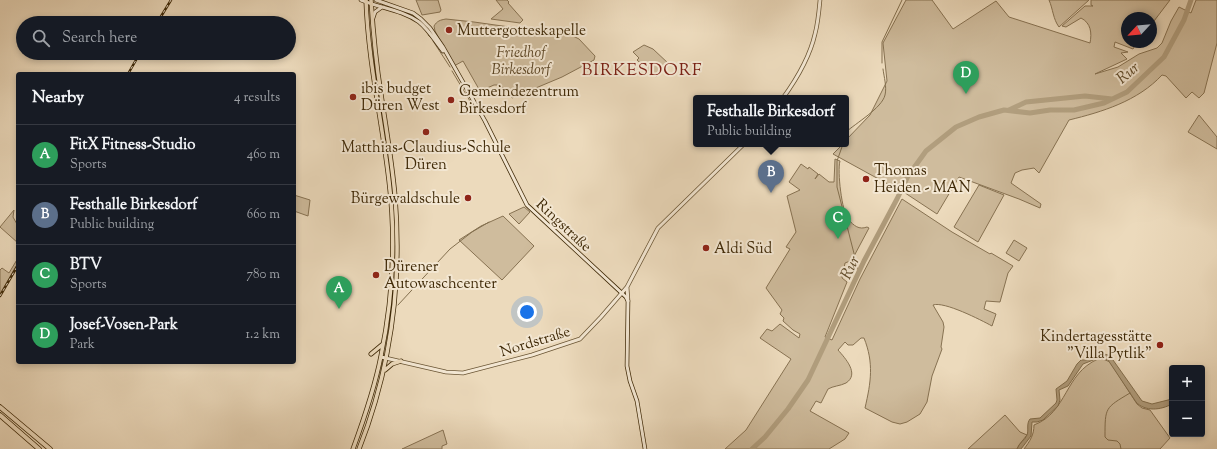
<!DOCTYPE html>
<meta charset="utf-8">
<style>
:root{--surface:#171b24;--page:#242831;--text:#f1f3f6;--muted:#9ea1a6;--line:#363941;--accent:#2563eb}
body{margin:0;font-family:"Sorts Mill Goudy",serif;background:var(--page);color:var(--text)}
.controls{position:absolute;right:12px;bottom:12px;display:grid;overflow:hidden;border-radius:4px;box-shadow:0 2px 6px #0003}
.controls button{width:36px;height:36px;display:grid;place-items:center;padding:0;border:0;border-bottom:1px solid var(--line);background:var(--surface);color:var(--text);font:20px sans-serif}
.compass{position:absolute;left:1121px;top:12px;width:36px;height:36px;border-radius:50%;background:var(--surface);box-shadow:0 2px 6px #0003;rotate:244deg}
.you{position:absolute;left:527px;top:312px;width:14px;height:14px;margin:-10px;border:3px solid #fff;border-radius:50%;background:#1a73e8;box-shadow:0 0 0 6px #1a73e833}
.badge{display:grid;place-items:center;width:26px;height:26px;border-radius:50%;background:var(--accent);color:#fff;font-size:13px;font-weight:700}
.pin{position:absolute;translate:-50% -33px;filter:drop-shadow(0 1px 2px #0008)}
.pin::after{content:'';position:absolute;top:21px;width:14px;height:12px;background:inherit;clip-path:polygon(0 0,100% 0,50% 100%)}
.popup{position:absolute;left:693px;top:95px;width:156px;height:52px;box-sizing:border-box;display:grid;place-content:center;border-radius:4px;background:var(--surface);filter:drop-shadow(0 1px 3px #0005);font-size:13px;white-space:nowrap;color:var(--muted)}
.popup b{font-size:15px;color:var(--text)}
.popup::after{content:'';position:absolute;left:50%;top:100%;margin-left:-8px;border:8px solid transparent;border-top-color:var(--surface)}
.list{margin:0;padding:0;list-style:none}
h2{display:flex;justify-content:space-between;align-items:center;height:52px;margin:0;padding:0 16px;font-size:17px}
h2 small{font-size:13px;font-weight:400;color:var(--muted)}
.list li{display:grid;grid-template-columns:26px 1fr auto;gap:12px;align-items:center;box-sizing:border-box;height:60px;padding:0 16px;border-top:1px solid var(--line)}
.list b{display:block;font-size:15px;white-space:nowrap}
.list p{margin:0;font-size:13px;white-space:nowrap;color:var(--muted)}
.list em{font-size:13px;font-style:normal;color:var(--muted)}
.icon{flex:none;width:22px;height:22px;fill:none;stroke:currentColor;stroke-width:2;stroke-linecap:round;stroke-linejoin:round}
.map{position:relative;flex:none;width:1217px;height:449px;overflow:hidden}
.search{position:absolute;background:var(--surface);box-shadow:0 2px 6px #0003;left:16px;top:16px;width:280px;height:44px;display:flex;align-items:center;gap:10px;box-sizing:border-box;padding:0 14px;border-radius:22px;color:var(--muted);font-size:15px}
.panel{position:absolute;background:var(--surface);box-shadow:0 2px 6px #0003;left:16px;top:72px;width:280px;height:292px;border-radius:4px}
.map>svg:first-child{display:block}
.green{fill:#cfbc9d;stroke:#877252}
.water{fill:#b19e7e;stroke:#836f4e}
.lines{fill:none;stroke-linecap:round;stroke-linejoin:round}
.stream{stroke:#836f4e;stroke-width:1}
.river{stroke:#b19e7e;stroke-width:5}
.tertiary-casing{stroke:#6a5534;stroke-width:4.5}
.secondary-casing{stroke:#3f2907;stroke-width:4.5}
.primary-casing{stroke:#3f2907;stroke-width:5}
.motorway-casing{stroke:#3f2907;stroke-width:5.5}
.tertiary{stroke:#f3e7d3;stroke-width:3}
.secondary{stroke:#f3e7d3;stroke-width:3}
.primary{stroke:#ecdabc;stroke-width:3.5}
.motorway{stroke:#ecdabc;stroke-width:4}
.rail-casing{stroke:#3f2907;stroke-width:2.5}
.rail{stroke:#f3e7d3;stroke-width:1;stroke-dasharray:3;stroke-linecap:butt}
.poi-dot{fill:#8f2418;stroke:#f3e7d3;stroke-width:1.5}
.labels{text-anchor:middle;stroke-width:4;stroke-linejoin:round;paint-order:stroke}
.poi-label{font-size:15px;fill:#3f2907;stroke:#f3e7d3;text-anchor:start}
.park-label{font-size:15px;font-style:italic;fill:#5c4625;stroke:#f3e7d3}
.street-label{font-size:15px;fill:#3f2907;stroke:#f3e7d3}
.water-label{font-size:16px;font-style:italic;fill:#614c2b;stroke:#f3e7d3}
.quarter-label{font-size:17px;letter-spacing:1px;fill:#7a1f14;stroke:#f3e7d3}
</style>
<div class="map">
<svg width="1217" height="449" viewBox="0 0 1217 449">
<rect width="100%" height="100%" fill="#ecdabc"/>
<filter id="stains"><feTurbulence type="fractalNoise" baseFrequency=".005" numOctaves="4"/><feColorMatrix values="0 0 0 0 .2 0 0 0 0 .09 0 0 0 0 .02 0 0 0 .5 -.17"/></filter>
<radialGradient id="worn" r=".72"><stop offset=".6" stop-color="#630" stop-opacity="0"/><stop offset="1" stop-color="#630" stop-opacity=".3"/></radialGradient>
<path class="green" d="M416,0H438L441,10L440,12L422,15Z
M496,0H507L509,2L508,3L523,20L520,23L491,19L503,9Z
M906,0H932L953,29L996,1L1009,17L1090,43C1092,33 1091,23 1081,18L1066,27L1062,26L1085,6H1093L1091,5V0H1170L1151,25V18H1127V42H1137L1133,49L1115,42L1114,47L1128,52L1121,53L1127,59L1095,74L1118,67L1139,54L1157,48L1162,43L1171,21L1179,7L1191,13L1196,0H1217V43L1204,93L1199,98L1192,92L1186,98L1166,76L1162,75C1138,101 1102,112 1069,120L1039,173L1034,168L1022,170L1015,173L1011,183L1041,204L1040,208L1019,199L959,177L937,214L896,187L895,188L833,154L843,144H846V140L870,115L887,81L883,43Z
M1049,0H1089L1059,27C1053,19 1053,9 1049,0Z
M446,19L474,22L573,36L579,39L595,56L594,60L562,77L512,98L506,88L501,87L499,85H494L480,91L463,61L454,66L435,31L434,26C437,21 440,20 446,19Z
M644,45L653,49L669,64L656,77L637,60L639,58L633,52Z
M1199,115L1217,137V149L1188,132Z
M835,159L840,161C837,171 842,212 848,219C854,226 859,230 867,227L869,228L853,258L850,261L845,263L842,278L847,282L825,337L832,340L860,279L902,199L952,232L990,254L991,253L1013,266L1008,273L1000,302L986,301L984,309L996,314L992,326C981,320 944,301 933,305L943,322L944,327L941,347L942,349L932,376L927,402L920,414L907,422L900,424L892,422L865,408C871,382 874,363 864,338H861L853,345H848L845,342L838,350C845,358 860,374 846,383C840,386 833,386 828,389L821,403L816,401L810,411L849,433L845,439L829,449H725L746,430L791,359L760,338L767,329L772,331L780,324L799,338L800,334L793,330L783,321L784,318L780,314L782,310L766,288L790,249L786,247L796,232L787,196L800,190L789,182L801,164L808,169L809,167L818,174L815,179L819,174L829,182H834Z
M979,185L1004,195L978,242L954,227Z
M294,195L310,200L308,216L294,211Z
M524,207L530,212L519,224L509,214Z
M14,210L13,217L18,226V243L0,227Z
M503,216L534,246L502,280L459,240L481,226Z
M1014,240L1027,248L1019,261L1006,253Z
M18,258V263L0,294V270L2,268L9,273Z
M1098,359H1103L1110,362L1137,404L1142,408L1150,410L1170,438L1160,449H1024C1030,441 1034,435 1034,425C1068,412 1064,374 1098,359Z
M1005,415L1020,432L1027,435L1019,445L1017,449H968Z
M443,430L447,444L442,446V449H402Z"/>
<path class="water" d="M1100,353L1108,355L1113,360L1142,401L1152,404L1172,399V404C1161,410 1145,412 1136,402L1108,360L1101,357L1083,364L1068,386L1059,390L1060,400L1058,406L1043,420L1037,422H1032L1031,436L1021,449H1017C1019,443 1025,440 1027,435C1029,430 1026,424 1030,419L1040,418L1056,403L1057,400L1056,389L1067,381L1077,364L1081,360H1086Z"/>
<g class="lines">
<path class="stream" d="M428,35L431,38
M433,41L450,67
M882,63V42L902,0
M452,71L473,106
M846,132C856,123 882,108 885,95C887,87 884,77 883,69
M843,144L837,161V187L859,273
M398,305L450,249L472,232L489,222
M1121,449L1120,444L1117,441L1108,440L1105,437C1105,407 1105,408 1130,393"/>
<path class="river" d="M1009,110L1026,102L1085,96L1112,99
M752,449L765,437L788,409L808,380L864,261L897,199L908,176L926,151L956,127L979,117L1004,110L1030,113L1050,110H1074L1104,103L1127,92L1164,57L1184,20L1191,0"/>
<defs>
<path id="tertiary" d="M783,98C796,80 810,56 815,34C818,23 819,11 820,0
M627,287L628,301
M381,357L446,372L463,373L532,355L580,339L601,317L627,287L658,228L744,144"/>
<path id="secondary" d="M361,0C380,8 402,10 419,22C429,30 435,41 443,51
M376,0L413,13L421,19L430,28L443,47L485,121L527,205L626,297L628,301L627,366L630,381L637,401L645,449
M373,18L375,12L382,7"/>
<path id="primary" d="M371,354L383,344
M385,370L392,364L401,361
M353,449C364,419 375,387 381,356C393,298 396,239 389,181C382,120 368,61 366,0
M359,449C391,368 402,282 395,196C392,162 386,128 381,94C376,63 373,31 371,0"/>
<path id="motorway" d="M0,407L50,449
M0,415L39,449"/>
</defs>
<use href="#tertiary" class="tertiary-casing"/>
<use href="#secondary" class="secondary-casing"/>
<use href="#primary" class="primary-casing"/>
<use href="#motorway" class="motorway-casing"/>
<use href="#tertiary" class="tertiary"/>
<use href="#secondary" class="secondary"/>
<use href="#primary" class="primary"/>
<use href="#motorway" class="motorway"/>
<defs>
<path id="rail" d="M157,23L171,0
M128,74L140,53
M0,296L18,265"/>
</defs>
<use href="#rail" class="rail-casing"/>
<use href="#rail" class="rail"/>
</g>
<g class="poi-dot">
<circle cx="449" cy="30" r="4"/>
<circle cx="353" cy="97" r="4"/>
<circle cx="451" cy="100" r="4"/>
<circle cx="426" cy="132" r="4"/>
<circle cx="866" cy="179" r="4"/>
<circle cx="468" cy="198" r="4"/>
<circle cx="706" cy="248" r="4"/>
<circle cx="376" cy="275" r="4"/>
<circle cx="1160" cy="345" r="4"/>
</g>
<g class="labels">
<g class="poi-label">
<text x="457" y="35">Muttergotteskapelle</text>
<text x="361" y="93">ibis budget<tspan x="361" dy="17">Düren West</tspan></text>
<text x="459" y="96">Gemeindezentrum<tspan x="459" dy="17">Birkesdorf</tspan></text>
<text x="426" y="152" text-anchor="middle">Matthias-Claudius-Schule<tspan x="426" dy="17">Düren</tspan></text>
<text x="874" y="175">Thomas<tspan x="874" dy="17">Heiden - MAN</tspan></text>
<text x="460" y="203" text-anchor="end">Bürgewaldschule</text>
<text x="714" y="253">Aldi Süd</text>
<text x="384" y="271">Dürener<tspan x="384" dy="17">Autowaschcenter</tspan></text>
<text x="1152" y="341" text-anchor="end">Kindertagesstätte<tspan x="1152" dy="17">"Villa Pytlik"</tspan></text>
</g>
<g class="park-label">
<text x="521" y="57">Friedhof<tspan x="521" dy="17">Birkesdorf</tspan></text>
</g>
<g class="street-label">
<text transform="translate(564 225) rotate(43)" y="5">Ringstraße</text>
<text transform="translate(535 341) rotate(-17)" y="5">Nordstraße</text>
</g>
<g class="water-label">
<text transform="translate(1127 72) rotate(-40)" y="6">Rur</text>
<text transform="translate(849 267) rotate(-64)" y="6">Rur</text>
</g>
<g class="quarter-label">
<text x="642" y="75">BIRKESDORF</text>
</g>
</g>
<rect width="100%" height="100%" filter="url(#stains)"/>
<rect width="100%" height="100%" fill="url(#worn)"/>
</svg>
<div class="controls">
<button>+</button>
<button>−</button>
</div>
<svg class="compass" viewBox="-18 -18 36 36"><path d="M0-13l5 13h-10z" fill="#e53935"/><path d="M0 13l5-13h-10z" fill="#9ea1a6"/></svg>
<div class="you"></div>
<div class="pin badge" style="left:339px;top:309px;background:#2e9e5b">A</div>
<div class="pin badge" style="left:771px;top:193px;background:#5c6f8a">B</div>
<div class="popup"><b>Festhalle Birkesdorf</b>Public building</div>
<div class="pin badge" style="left:838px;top:239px;background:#2e9e5b">C</div>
<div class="pin badge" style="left:966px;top:94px;background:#2e9e5b">D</div>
<div class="search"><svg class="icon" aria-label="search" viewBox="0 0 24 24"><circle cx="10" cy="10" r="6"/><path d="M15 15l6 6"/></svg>Search here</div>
<section class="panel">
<h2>Nearby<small>4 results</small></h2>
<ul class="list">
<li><span class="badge" style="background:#2e9e5b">A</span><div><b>FitX Fitness-Studio</b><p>Sports</p></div><em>460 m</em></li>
<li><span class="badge" style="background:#5c6f8a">B</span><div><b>Festhalle Birkesdorf</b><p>Public building</p></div><em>660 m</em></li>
<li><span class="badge" style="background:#2e9e5b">C</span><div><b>BTV</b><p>Sports</p></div><em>780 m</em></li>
<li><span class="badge" style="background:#2e9e5b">D</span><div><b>Josef-Vosen-Park</b><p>Park</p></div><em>1.2 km</em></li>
</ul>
</section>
</div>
